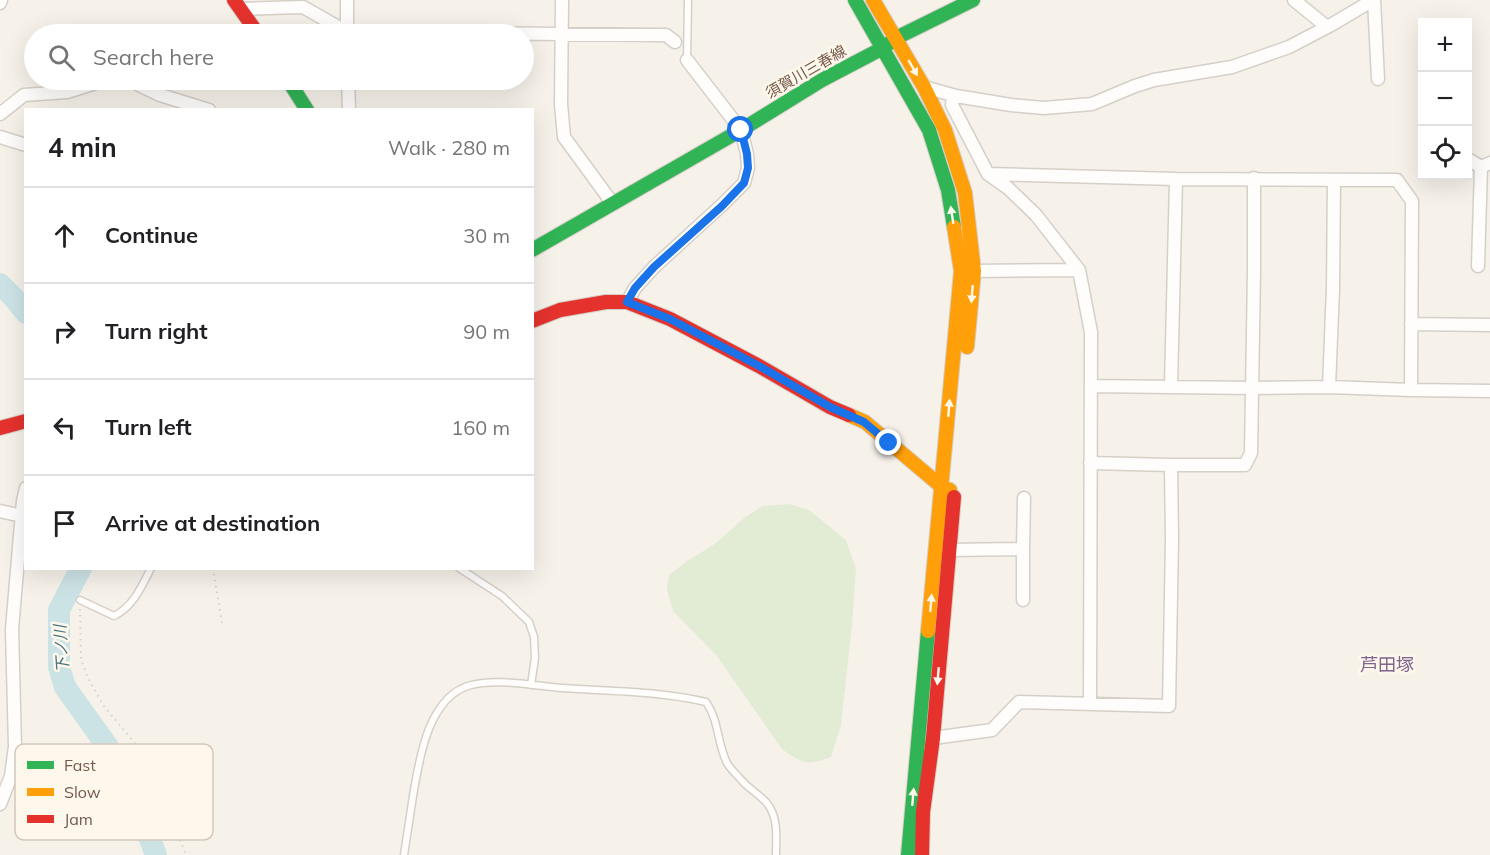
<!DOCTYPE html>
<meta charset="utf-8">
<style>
:root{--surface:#fff;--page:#f6f6f6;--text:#202124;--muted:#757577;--line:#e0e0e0}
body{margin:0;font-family:Mulish,"Noto Sans JP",sans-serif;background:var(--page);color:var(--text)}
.controls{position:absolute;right:18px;top:18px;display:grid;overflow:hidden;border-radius:0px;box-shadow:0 6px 24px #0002}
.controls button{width:54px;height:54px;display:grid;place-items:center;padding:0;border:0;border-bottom:2px solid var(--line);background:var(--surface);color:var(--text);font:30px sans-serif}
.stop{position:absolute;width:18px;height:18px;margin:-14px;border:4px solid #1a73e8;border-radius:50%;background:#fff}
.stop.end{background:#1a73e8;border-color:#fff;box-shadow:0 2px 6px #0008}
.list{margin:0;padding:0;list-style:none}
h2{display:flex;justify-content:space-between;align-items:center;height:78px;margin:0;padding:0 24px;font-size:26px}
h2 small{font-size:20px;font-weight:400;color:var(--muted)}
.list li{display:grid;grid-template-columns:39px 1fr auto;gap:18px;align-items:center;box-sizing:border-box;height:96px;padding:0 24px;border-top:2px solid var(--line)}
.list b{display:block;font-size:22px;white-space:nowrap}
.list em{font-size:20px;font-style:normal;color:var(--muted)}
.icon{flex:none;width:33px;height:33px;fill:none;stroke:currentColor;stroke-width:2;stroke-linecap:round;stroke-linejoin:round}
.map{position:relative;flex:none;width:1490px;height:855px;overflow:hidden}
.search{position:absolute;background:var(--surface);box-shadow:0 6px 24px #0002;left:24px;top:24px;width:510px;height:66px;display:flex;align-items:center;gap:15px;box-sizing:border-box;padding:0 21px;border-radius:33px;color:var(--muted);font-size:22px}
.panel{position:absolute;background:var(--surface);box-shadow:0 6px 24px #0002;left:24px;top:108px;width:510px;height:462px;border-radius:0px}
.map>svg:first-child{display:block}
.green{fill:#e2ecd5}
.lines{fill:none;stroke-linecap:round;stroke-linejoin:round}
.river{stroke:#cce3e6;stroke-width:22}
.lane-casing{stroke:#d5cfc8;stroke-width:9}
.street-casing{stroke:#d5cfc8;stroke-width:15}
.fast-casing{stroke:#d5cec6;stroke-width:16}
.slow-casing{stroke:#d5cec6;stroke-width:16}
.jam-casing{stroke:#d5cec6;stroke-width:16}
.path{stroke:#d7d0cb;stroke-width:2;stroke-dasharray:1.5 4.5;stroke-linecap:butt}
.lane{stroke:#fefdfc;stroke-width:6}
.street{stroke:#fefdfc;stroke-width:12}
.fast{stroke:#30b455;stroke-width:14}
.slow{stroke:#ff9f0a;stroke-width:14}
.jam{stroke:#e5322d;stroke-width:14}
.oneway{fill:#fef7eb}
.route{stroke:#1a73e8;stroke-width:8}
.labels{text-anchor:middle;stroke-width:5;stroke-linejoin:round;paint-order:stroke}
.street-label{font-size:15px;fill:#735a4b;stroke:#fef7eb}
.water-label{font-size:16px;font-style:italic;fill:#43737f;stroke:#fef7eb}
.quarter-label{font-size:18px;fill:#81638f;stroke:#fef7eb}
.key{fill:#fef7eb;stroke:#d4c8bb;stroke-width:1.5}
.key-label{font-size:16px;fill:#735a4b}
</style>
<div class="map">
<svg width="1490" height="855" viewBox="0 0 1490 855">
<rect width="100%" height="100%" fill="#f6f2ea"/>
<path class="green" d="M789,504L809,510L846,540L856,569L852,625L841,725L831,757C807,766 803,764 782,749L716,655L673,611L667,590L669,575L687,561L715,544L744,518L763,506Z"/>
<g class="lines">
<path class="river" d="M0,284L14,298L26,313
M81,568L59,610V667L65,687L108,747L142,818L141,819L143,821L156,855"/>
<defs>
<path id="lane" d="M687,60L688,0
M459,568L502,596L529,622L534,637L535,658L531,685
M80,600L114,616C133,607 142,586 151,568
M404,855C407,835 410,816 413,796C419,760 428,696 471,685C498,678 534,686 561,688C610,691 659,691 706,702C719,720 717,743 727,763C732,771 739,777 745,784C752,790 760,796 766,802C779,817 776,837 776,855"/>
<path id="street" d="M347,0V34
M562,0L561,104L564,137L613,204
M1294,0L1327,27
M1374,0L1378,79
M0,3L1,0
M241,9L303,7L347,32L666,35L675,42
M129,80L160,95L209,110
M348,80L349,110
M924,87L956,96L1011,105L1044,108L1092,104L1135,86L1154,80L1232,67L1289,47L1331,25L1373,0
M953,95L952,105L988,174L1008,188L1036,215L1079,270L1091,332L1090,703
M0,114L24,95L67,92L105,80
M0,137L26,145
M1468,159L1481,167
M989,174L1176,179L1397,180L1412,201L1411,390
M1478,266L1481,167L1490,163
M974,271L1079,270
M627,302L635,288L654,267L722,205L744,183L748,168L747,154L741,130L687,60
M1411,324L1490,325
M1092,386L1252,388L1329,387L1411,390L1490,391
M1171,386L1176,179
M1329,387L1333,288L1334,180
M1090,463L1171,465H1245L1251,453L1254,271V178
M0,511L22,516
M1023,549L1024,498
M949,550L1023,549V600
M933,738L992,730L1019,702L1169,706L1172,539L1171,465
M0,804L11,776L15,747L12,629L23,501L26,488"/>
<path id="fast" d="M855,0L929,130L948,190L954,227
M288,80L307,110
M532,250L741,130L822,80L883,48L896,38L973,0
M908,855L928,631"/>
<path id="slow" d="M873,0L924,87L945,130L965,193L974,271L967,347
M849,415L865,422L942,487L950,490
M928,631L961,271L954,227"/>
<path id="jam" d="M234,0L258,34
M532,321L560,310L606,302H627L670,319L759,366L830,407L849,415
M0,428L26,421
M922,855L923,812L933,738L954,497"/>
</defs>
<use href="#lane" class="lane-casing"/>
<use href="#street" class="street-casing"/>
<use href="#fast" class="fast-casing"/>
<use href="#slow" class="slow-casing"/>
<use href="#jam" class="jam-casing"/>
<path class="path" d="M213,568L222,623
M80,609L81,659L87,676L103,705L134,742L146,759L155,777L186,855"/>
<use href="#lane" class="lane"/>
<use href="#street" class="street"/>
<use href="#fast" class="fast"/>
<use href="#slow" class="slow"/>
<use href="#jam" class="jam"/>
</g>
<defs><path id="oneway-solid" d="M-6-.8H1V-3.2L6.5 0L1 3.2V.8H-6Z" transform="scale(1.5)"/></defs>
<g class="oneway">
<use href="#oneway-solid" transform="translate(913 68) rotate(60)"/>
<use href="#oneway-solid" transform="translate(952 215) rotate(-99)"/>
<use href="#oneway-solid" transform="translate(972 294) rotate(95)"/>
<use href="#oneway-solid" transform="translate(949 408) rotate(-85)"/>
<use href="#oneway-solid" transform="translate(931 603) rotate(-85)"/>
<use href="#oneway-solid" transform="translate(938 676) rotate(95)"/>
<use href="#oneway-solid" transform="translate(913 797) rotate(-85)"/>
</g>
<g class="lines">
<path class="route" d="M741,130L747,154L748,168L744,183L722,206L654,267L635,288L627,302L670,319L759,366L830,407L864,422L889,443"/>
</g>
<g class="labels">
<g class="street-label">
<text transform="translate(806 72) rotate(-30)" y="5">須賀川三春線</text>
</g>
<g class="water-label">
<text transform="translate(61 649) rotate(-94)" y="6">下ノ川</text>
</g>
<g class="quarter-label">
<text x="1387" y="671">芦田塚</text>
</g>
</g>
<rect x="15" y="744" width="198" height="96" rx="9" class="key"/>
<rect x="27" y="761" width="27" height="8" fill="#30b455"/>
<rect x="27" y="788" width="27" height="8" fill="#ff9f0a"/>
<rect x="27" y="815" width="27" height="8" fill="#e5322d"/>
<g class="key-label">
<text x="64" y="771">Fast</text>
<text x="64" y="798">Slow</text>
<text x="64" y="825">Jam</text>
</g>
</svg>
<div class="controls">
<button>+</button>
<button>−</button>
<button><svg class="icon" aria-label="locate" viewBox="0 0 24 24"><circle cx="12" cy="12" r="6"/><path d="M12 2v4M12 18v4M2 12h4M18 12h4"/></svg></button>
</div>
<div class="stop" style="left:741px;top:130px"></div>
<div class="stop end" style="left:889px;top:443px"></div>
<div class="search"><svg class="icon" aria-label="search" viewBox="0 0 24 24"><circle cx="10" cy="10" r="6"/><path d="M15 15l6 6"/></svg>Search here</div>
<section class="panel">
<h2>4 min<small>Walk · 280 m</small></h2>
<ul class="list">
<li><svg class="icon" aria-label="ahead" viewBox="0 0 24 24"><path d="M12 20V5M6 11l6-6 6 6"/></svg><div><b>Continue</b></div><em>30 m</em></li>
<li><svg class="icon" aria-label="right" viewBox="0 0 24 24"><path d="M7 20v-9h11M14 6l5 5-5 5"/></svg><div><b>Turn right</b></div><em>90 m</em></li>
<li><svg class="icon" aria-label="left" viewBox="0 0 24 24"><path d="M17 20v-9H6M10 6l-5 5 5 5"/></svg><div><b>Turn left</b></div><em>160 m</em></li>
<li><svg class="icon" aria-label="arrive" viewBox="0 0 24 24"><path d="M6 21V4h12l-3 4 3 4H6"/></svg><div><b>Arrive at destination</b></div></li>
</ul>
</section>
</div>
